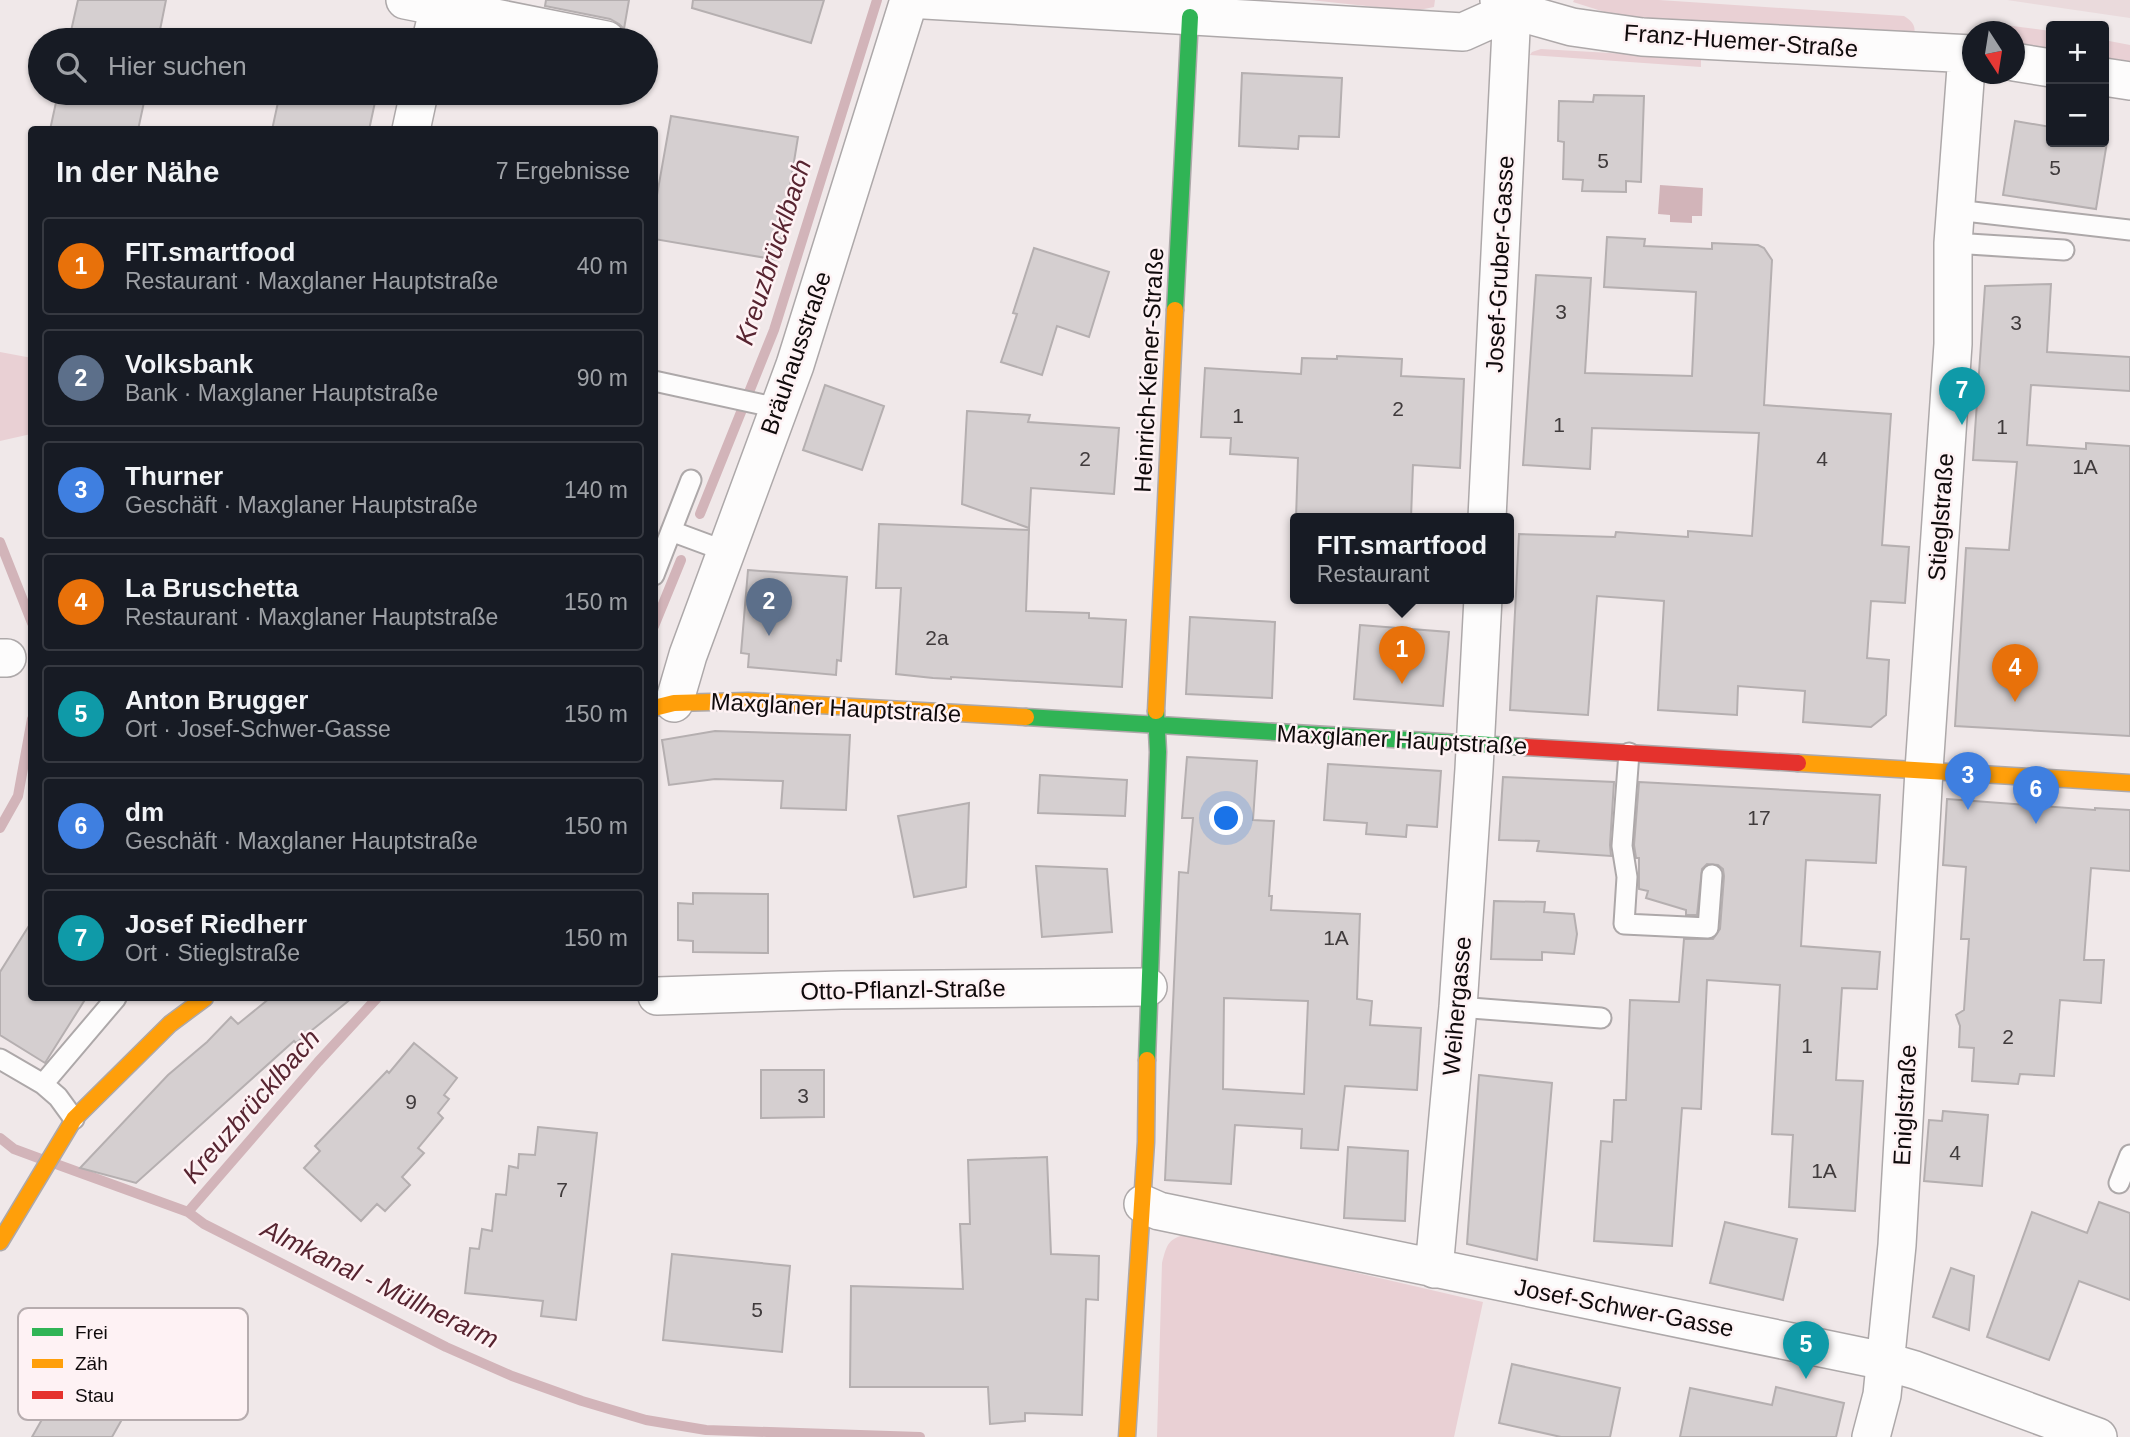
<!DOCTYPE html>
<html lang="de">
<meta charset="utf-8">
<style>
:root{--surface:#171b24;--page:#20242c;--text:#f1f3f6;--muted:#9ea1a6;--line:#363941;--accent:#afadaf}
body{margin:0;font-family:Arial,sans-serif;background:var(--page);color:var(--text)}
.controls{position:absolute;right:21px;top:21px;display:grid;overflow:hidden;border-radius:7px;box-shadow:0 2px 5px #0004}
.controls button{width:63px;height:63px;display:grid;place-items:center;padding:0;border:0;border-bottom:2px solid var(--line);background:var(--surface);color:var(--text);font:35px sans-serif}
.compass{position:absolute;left:1962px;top:21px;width:63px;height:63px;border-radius:50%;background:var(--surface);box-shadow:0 2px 5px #0004;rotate:168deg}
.you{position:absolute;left:1227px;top:819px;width:24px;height:24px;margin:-18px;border:5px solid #fff;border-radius:50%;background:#1a73e8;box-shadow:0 0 0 10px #1a73e833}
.badge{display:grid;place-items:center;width:46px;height:46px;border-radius:50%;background:var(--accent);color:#fff;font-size:23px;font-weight:700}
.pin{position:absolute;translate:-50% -58px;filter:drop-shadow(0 2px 4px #0008)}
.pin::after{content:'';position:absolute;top:37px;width:24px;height:21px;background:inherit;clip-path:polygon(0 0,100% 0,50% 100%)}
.popup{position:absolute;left:1290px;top:513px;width:224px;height:91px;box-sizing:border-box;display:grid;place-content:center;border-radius:7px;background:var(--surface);filter:drop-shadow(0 2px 5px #0005);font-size:23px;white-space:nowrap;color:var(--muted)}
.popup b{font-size:26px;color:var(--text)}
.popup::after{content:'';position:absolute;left:50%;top:100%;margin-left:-14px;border:14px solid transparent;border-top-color:var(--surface)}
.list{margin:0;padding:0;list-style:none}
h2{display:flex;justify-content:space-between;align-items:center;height:91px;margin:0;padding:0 28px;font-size:30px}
h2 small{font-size:23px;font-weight:400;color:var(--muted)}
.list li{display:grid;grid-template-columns:46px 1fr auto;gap:21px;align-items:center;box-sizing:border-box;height:98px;margin:0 14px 14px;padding:0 14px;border:2px solid var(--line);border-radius:7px}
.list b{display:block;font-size:26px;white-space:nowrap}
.list p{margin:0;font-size:23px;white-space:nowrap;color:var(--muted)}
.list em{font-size:23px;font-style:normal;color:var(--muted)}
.icon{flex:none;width:38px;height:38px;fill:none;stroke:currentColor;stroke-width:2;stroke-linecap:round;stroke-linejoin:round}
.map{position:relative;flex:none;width:2130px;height:1437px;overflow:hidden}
.search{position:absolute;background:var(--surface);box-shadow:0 2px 5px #0004;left:28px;top:28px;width:630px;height:77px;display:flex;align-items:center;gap:18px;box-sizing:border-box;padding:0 24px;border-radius:38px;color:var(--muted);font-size:26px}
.panel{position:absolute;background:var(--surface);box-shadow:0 2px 5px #0004;left:28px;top:126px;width:630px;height:875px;border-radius:7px}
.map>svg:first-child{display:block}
.built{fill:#eadadc}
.green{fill:#e9d0d4}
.water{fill:#d2b4b9}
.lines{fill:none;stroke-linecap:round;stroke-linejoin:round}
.stream{stroke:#d2b4b9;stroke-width:10}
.building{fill:#d5cfd0;stroke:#b5afb0;stroke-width:2;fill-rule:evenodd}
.lane-casing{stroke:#ada8a9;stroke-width:23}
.street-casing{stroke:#ada8a9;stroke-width:40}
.fast-casing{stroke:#ada8a9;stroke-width:19}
.slow-casing{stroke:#ada8a9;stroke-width:19}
.jam-casing{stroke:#ada8a9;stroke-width:19}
.lane{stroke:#fdfcfc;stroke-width:19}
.street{stroke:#fdfcfc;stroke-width:37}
.fast{stroke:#30b455;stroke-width:16}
.slow{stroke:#ff9f0a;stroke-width:16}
.jam{stroke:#e5322d;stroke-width:16}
.labels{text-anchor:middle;stroke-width:5;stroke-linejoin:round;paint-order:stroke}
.number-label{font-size:21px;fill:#403b3c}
.street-label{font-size:24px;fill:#0f0a0b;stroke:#fef2f4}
.water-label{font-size:26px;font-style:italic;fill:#572430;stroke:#fef2f4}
.key{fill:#fef2f4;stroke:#b6acae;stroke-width:2}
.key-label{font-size:19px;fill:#0f0a0b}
</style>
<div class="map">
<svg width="2130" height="1437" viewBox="0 0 2130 1437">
<rect width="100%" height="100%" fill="#f0e8e9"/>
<path class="built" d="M2007,0H2130V18Z"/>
<path class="green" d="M1310,0H1435L1434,7L1414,11Z
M1574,0H1659L1904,16C1914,22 1916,27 1914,38L1651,22L1611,14L1573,2Z
M1989,23L2051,31V51L2015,45L2014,32H1978Z
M2104,40L2130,45V63L2104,59Z
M1541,49L1697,58L1701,60V67L1530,55L1532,52Z
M0,352L32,358L31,434L0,441Z
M1189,1234L1483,1302L1454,1437H1157L1162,1263C1167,1244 1168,1238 1189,1234Z"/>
<path class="water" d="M1660,185L1703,188L1702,216H1692V223L1670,222V215L1658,214Z"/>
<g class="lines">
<path class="stream" d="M700,514L774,330L877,0
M0,542L32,623
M654,626L681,560
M0,828L18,796L32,719
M0,1138L14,1149L41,1159
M56,1164L188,1212L204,1224L446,1347L512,1376L582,1401L646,1420L706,1430L920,1437
M188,1212L318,1062L377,998"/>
</g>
<path class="building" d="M78,0H166L158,40H69Z
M546,0H629L624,29L619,24L610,19L545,6Z
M693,0H824L811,43L692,8Z
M1242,73L1342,78L1339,137L1299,136L1298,149L1239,146Z
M58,93H146L138,130H50Z
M280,93H377L369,130H272Z
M1594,95L1644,96L1641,182L1626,181V192L1582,191L1583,180L1563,179L1564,142L1558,141L1559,101L1593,102Z
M671,116L798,137L778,260L654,239V212Z
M2015,121L2051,127V142H2104V136H2108L2096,209L2003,195Z
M1607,237L1645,239L1644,246L1712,249V243L1758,245L1764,248L1772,260L1764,405L1891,414L1882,545L1909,547L1905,603L1871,601L1867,658L1889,660L1886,715L1871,727L1803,722L1805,691L1738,686L1737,715L1658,710L1664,601L1597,596L1588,715L1510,710L1519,534L1615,537L1616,532L1688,537V531L1752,536L1759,433L1592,428L1590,469L1523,465L1536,275L1591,278L1585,373L1692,376L1696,292L1604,287Z
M1034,248L1109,272L1089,337L1057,326L1042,375L1001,362L1017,314L1013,313Z
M2051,284L2047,352L2130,357V391L2031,385L2027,445L2086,449V443L2130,446V736L1955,726L1966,548L2009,550L2017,462L1973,460L1985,286Z
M1337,356L1402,359L1401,376L1464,379L1460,468L1413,465L1411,518H1296L1298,458L1230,454L1231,438L1201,437L1205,368L1301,374L1302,358L1337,359Z
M825,385L884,406L862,470L803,450Z
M967,411L1030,415L1028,422L1119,428L1114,494L1031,488L1029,528L962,504Z
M879,524L1029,530L1026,611L1089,613V618L1126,620L1122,687L951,677V679L933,678L896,674L901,588H876Z
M748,570L847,577L841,661L837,660L836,675L748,667L749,654L741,653Z
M1190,617L1275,622L1272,698L1186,694Z
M1360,625L1449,632L1443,706L1354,699Z
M715,731L850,735L846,810L781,808L783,781L715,779L669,785L662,740Z
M1187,757L1257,761L1253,820L1274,821L1269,896H1272L1271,910L1360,914L1357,999L1372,1001L1370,1025L1421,1028L1417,1090L1345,1086L1338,1150L1301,1148L1302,1129L1235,1125L1231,1184L1165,1180L1179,872L1188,873L1193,818H1182ZM1224,998L1308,1001L1304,1094L1223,1089Z
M1328,764L1441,771L1437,827L1407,825L1406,837L1366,834L1367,823L1324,820Z
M1040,775L1127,780L1125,816L1038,813Z
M1503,777L1614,782L1610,845L1611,856L1537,851L1539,841L1499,840Z
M1639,782L1880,795L1876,863L1806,860L1801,946L1880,952L1877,989L1842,988L1836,1080L1863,1081L1855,1211L1789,1207L1793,1135L1772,1134L1780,985L1707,980L1701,1109L1682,1108L1672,1246L1594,1241L1601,1141L1612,1142L1614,1100H1626L1630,1000L1679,1002L1684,939H1713L1720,929L1724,876L1723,869L1718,865L1707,864L1702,869L1697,915H1686V910L1646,898L1648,891L1639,889V858H1636L1634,845Z
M1947,799L2095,810V808L2130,810V871L2091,868L2084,960H2104L2101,1003L2060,1000L2054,1076L2020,1074L2018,1084L1972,1081L1974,1048L1959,1047L1960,1026L1956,1015L1964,1010L1969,939H1961L1966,867L1943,865Z
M969,803L966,887L914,897L898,816Z
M1036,866L1107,869L1112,932L1042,937Z
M693,893L768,894V953L693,952V941L678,940V903L693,904Z
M1494,901L1545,902L1544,912L1574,914L1577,934L1574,954L1542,952V960L1491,959Z
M32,921V998H86L45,1063L0,1035V972Z
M270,998H352L296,1043L294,1041L136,1183L80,1168L168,1075L207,1042L231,1017L238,1024Z
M414,1043L457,1078L444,1095L449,1099L438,1113L443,1118L418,1148L424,1153L402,1177L410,1185L385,1211L377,1204L361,1221L304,1168L320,1151L315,1146L387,1071L389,1073Z
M761,1070H824V1117L761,1118Z
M1479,1075L1552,1083L1537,1260L1467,1244Z
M1943,1111L1988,1115L1982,1186L1924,1181L1929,1120L1942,1121Z
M538,1127L597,1133L576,1320L541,1316L543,1301L465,1293L470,1248L479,1249L482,1229L492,1231L496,1194L506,1195L509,1166L518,1168L519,1154L535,1155Z
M1348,1147L1408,1151L1405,1221L1344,1218Z
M1047,1157L1051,1254L1099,1256L1098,1300L1086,1299L1082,1415L1025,1413V1421L990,1424L988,1387H850L851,1286L963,1289L960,1224H970L968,1160Z
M2099,1202L2130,1213V1300L2079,1281L2049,1360L1987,1337L2032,1212L2087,1233Z
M1725,1222L1797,1239L1783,1300L1710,1283Z
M672,1254L790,1266L782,1352L663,1340Z
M1951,1268L1974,1276L1969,1330L1933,1317Z
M104,1310L164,1345L112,1437H32Z
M1512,1364L1620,1388L1610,1437H1561L1499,1423Z
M1776,1387L1844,1403L1836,1437H1680L1690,1388L1772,1405Z"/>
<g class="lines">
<defs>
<path id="lane" d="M1956,210L2130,230
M1953,243L2064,250
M654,381L778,408
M671,531L725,551
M654,575L691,480
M1629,753L1622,846L1627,877L1624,924L1708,928L1712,875
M1458,1007L1601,1018
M0,1059L43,1084
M74,1119L58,1097L43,1084L116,998
M2119,1183L2130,1155"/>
<path id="street" d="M405,0L606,40
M925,0L1463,32L1512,10L1487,518
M1499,0L1512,10L1572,27L1642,37L1972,54
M431,40L439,7
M2014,62L2051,68
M2104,77L2130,81
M411,130L419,93
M0,658H7
M674,703L688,655L795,365L909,0
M657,996L841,990L1148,987
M1143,1204L1159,1211L1884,1361L1915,1370L2098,1437
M1434,1269L1458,1007L1474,769L1483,598
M1871,1437L1882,1395L1897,1245L1924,770L1953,344V243L1967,54"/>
<path id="fast" d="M1175,310L1190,17
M1026,717L1526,747
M1147,1060L1158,752L1156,711"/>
<path id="slow" d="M654,708L674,703L748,701L1026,717
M1156,711L1175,310
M1798,763L2130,783
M0,1242L74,1119L170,1024L205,998
M1127,1437L1146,1142L1147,1060"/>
<path id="jam" d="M1526,747L1798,763"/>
</defs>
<use href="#lane" class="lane-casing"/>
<use href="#street" class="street-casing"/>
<use href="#fast" class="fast-casing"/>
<use href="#slow" class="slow-casing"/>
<use href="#jam" class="jam-casing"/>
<use href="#lane" class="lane"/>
<use href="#street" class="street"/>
<use href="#fast" class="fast"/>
<use href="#slow" class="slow"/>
<use href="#jam" class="jam"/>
</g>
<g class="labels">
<g class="number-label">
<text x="1603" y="168">5</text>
<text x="2055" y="175">5</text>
<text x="1561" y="319">3</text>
<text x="2016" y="330">3</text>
<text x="1398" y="416">2</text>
<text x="1238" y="423">1</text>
<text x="1559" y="432">1</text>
<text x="2002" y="434">1</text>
<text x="1085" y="466">2</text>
<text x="1822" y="466">4</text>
<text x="2085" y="474">1A</text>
<text x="937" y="645">2a</text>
<text x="1759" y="825">17</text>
<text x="1336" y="945">1A</text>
<text x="2008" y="1044">2</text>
<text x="1807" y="1053">1</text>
<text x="803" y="1103">3</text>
<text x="411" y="1109">9</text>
<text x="1955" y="1160">4</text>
<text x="1824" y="1178">1A</text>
<text x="562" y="1197">7</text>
<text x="757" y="1317">5</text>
</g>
<g class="street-label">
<text transform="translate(1741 41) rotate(4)" y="8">Franz-Huemer-Straße</text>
<text transform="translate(1500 264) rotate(-87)" y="8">Josef-Gruber-Gasse</text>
<text transform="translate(796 353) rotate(-71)" y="8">Bräuhausstraße</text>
<text transform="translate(1149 370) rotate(-87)" y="8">Heinrich-Kiener-Straße</text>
<text transform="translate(1941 517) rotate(-86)" y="8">Stieglstraße</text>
<text transform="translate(836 708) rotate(3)" y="8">Maxglaner Hauptstraße</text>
<text transform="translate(1402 740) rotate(3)" y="8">Maxglaner Hauptstraße</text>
<text transform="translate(903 990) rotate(-1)" y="8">Otto-Pflanzl-Straße</text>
<text transform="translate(1457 1006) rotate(-85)" y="8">Weihergasse</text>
<text transform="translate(1905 1105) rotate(-87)" y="8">Eniglstraße</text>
<text transform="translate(1624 1308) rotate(11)" y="8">Josef-Schwer-Gasse</text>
</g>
<g class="water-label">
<text transform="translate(773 252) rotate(-72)" y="9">Kreuzbrücklbach</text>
<text transform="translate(251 1106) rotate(-49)" y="9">Kreuzbrücklbach</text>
<text transform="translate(380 1284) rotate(26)" y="9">Almkanal - Müllnerarm</text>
</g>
</g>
<rect x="18" y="1308" width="230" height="112" rx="10" class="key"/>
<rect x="32" y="1328" width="31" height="8" fill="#30b455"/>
<rect x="32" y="1359" width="31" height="9" fill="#ff9f0a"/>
<rect x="32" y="1391" width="31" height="8" fill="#e5322d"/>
<g class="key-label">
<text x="75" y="1339">Frei</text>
<text x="75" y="1370">Zäh</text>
<text x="75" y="1402">Stau</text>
</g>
</svg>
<div class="controls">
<button>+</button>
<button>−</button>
</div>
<svg class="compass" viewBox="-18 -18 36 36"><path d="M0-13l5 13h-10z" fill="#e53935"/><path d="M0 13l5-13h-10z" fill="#9ea1a6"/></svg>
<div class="you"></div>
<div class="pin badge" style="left:1402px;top:684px;background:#e8710a">1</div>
<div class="popup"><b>FIT.smartfood</b>Restaurant</div>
<div class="pin badge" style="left:769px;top:636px;background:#5c6f8a">2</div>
<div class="pin badge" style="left:1968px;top:810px;background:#3f7fe0">3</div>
<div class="pin badge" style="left:2015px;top:702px;background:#e8710a">4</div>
<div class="pin badge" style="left:1806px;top:1379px;background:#0f9aa8">5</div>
<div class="pin badge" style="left:2036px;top:824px;background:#3f7fe0">6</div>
<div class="pin badge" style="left:1962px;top:425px;background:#0f9aa8">7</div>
<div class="search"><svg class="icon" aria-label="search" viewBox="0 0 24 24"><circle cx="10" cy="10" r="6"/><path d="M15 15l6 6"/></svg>Hier suchen</div>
<section class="panel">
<h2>In der Nähe<small>7 Ergebnisse</small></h2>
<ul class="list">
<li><span class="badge" style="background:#e8710a">1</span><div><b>FIT.smartfood</b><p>Restaurant · Maxglaner Hauptstraße</p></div><em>40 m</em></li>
<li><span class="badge" style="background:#5c6f8a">2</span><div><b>Volksbank</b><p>Bank · Maxglaner Hauptstraße</p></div><em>90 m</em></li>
<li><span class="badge" style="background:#3f7fe0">3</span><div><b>Thurner</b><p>Geschäft · Maxglaner Hauptstraße</p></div><em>140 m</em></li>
<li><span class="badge" style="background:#e8710a">4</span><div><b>La Bruschetta</b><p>Restaurant · Maxglaner Hauptstraße</p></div><em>150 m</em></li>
<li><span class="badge" style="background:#0f9aa8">5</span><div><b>Anton Brugger</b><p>Ort · Josef-Schwer-Gasse</p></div><em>150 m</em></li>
<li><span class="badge" style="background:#3f7fe0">6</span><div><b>dm</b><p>Geschäft · Maxglaner Hauptstraße</p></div><em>150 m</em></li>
<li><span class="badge" style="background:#0f9aa8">7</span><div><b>Josef Riedherr</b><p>Ort · Stieglstraße</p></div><em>150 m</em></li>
</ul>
</section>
</div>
